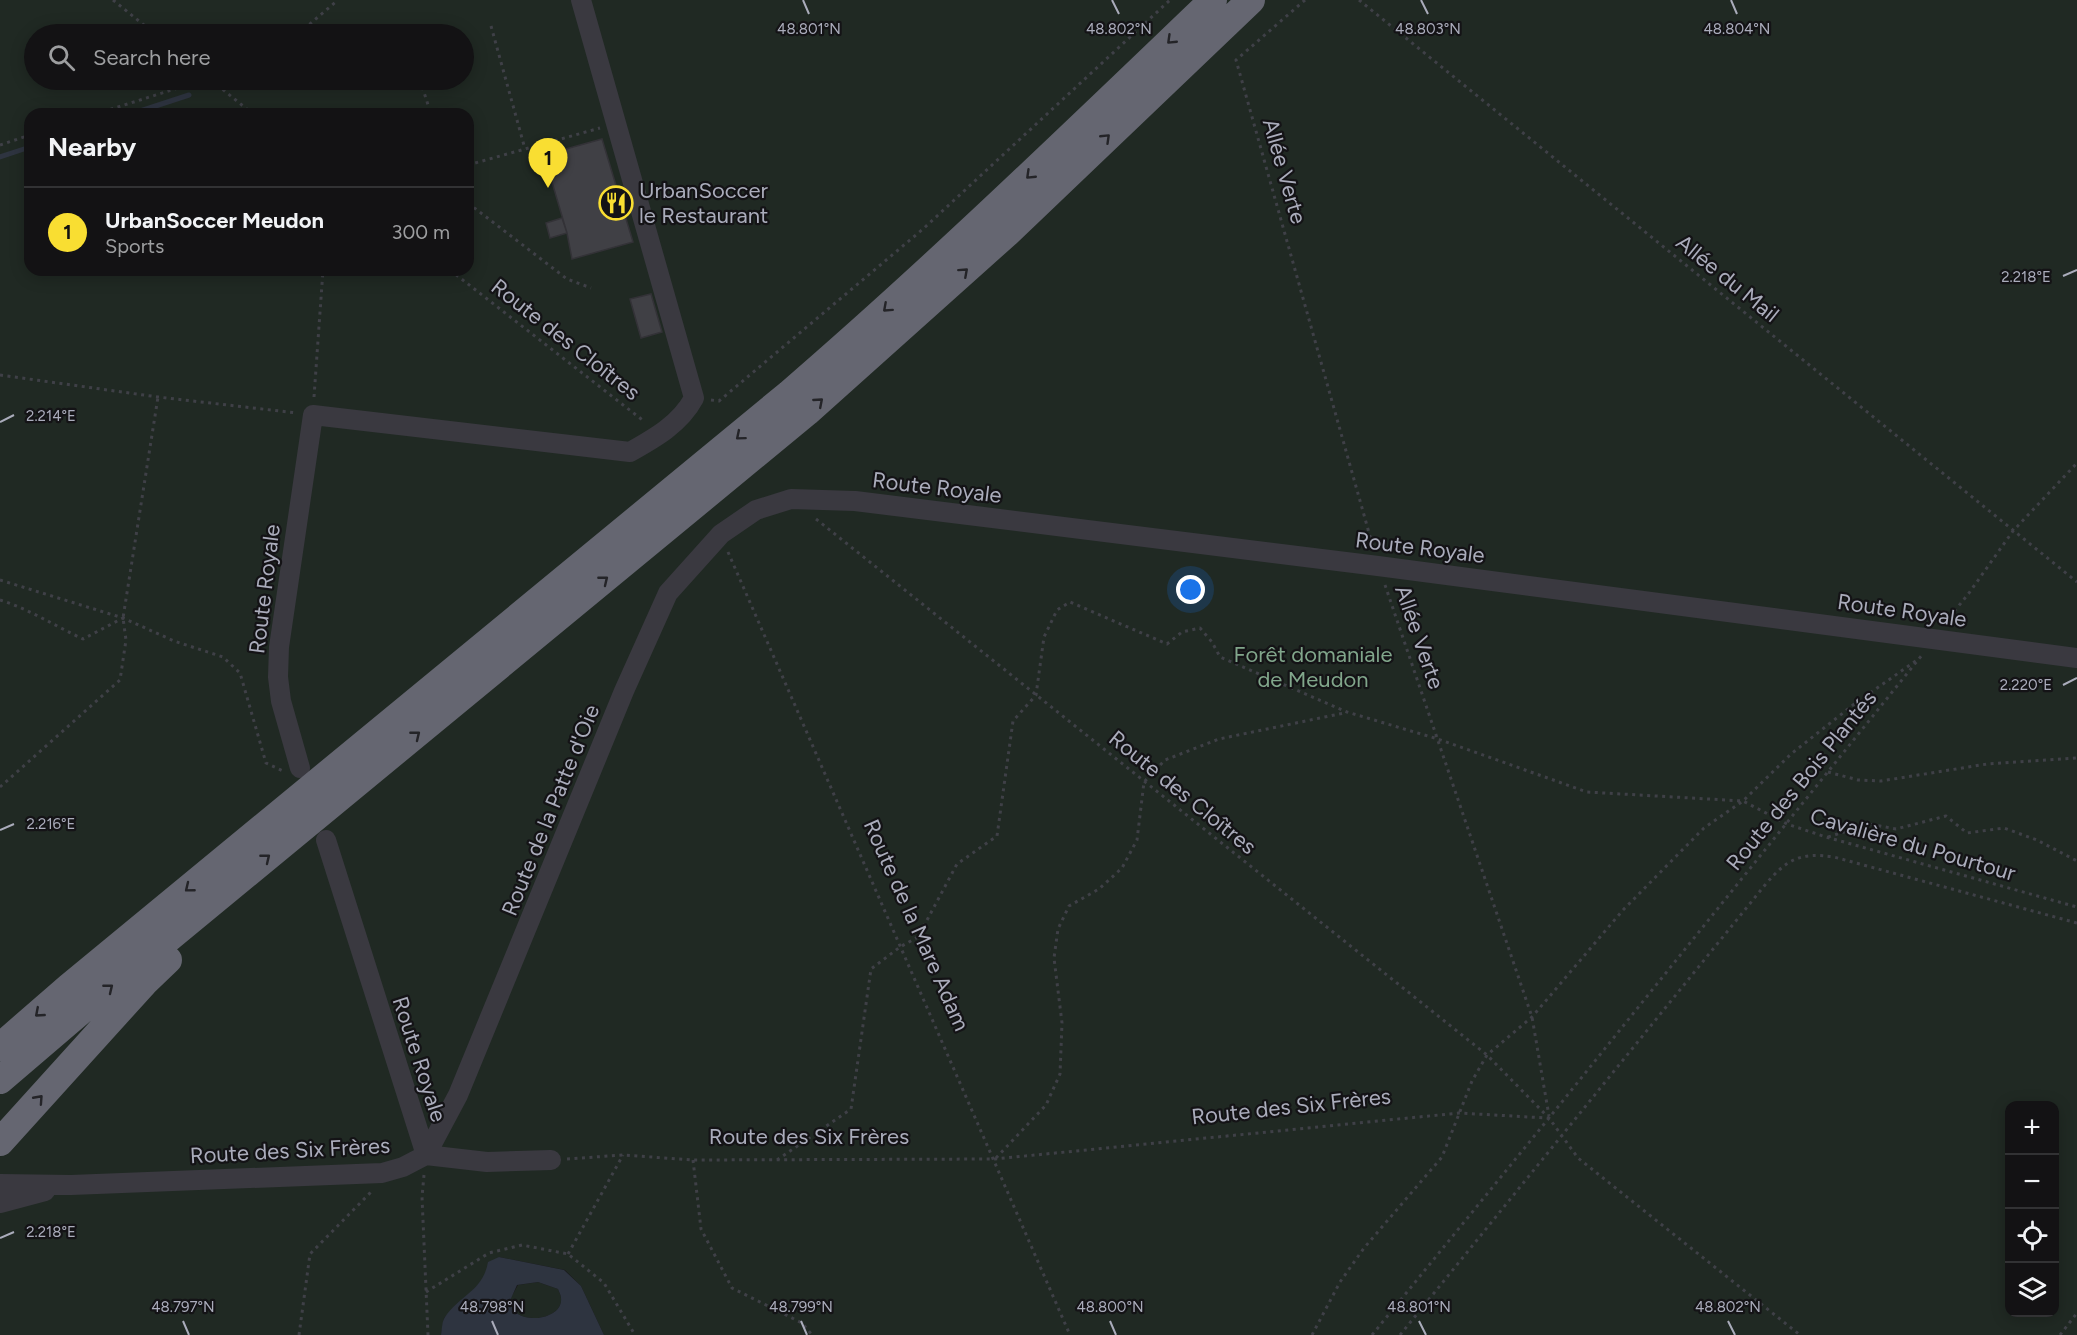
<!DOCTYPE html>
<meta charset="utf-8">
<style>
:root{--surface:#131214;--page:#1c1b1d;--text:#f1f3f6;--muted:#9d9ea0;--line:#323234;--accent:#f9de32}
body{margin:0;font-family:Figtree,sans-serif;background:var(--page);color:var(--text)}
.controls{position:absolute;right:18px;bottom:18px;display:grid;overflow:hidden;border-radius:12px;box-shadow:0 3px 15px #0003}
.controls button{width:54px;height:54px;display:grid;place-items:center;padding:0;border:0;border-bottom:2px solid var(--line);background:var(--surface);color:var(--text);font:30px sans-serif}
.you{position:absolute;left:1191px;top:590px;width:21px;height:21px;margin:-15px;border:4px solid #fff;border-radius:50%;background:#1a73e8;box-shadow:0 0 0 9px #1a73e833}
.badge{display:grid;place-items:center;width:39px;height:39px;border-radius:50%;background:var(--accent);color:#111;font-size:20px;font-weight:700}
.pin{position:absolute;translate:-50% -50px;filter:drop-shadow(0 2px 3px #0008)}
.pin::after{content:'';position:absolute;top:32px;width:21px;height:18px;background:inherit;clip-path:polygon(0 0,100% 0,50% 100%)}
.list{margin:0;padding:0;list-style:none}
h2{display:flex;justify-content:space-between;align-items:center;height:78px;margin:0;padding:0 24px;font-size:26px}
h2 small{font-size:20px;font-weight:400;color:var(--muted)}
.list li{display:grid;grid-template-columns:39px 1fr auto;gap:18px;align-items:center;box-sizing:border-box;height:90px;padding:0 24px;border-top:2px solid var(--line)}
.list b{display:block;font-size:22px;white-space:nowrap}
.list p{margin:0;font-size:20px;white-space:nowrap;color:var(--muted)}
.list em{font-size:20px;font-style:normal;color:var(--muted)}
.icon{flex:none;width:33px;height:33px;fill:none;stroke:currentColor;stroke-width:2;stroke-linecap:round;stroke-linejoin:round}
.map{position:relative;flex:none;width:2077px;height:1335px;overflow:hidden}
.search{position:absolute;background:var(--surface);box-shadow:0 3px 15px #0003;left:24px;top:24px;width:450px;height:66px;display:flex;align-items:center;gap:15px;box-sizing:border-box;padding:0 21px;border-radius:33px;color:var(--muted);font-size:22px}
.panel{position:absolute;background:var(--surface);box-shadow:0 3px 15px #0003;left:24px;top:108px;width:450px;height:168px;border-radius:18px}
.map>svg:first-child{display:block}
.green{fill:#202923;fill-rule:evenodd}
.water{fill:#2e3440;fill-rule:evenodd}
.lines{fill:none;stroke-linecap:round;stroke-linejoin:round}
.stream{stroke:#2e3440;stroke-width:5}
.building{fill:#404045;stroke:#333237;stroke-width:1.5}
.path{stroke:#3f4047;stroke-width:3;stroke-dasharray:3 4.5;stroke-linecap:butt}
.minor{stroke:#3a3940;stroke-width:20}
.highway{stroke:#656671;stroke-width:28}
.oneway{stroke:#242428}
.ticks{fill:none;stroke:#aaacbb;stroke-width:2}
.labels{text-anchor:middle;stroke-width:4.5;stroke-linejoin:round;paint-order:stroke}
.street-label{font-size:22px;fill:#aaacbb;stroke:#141316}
.poi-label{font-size:22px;fill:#aaacbb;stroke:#141316;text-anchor:start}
.park-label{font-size:22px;fill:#81a68b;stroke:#141316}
.ticks-label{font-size:15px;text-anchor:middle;fill:#aaacbb;stroke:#141316;stroke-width:4.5;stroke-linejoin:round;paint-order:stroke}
</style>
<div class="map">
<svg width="2077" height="1335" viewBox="0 0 2077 1335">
<rect width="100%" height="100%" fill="#19181b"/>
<path class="green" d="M0,0H2077V1335H604L581,1286L565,1270L499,1257L477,1286L444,1318L441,1335H0ZM34,34H464V80H34ZM30,114H468V270H30ZM2010,1106H2054V1312H2010Z
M538,1282L558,1289C559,1292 561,1295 561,1298C563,1317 530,1323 518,1314C515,1311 512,1307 508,1303L518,1285Z"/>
<path class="water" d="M499,1257L564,1270L581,1286L604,1335H441C442,1329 442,1321 445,1317C460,1295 483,1291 488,1262ZM538,1282L558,1289C559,1292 561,1295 561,1298C563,1317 530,1323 518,1314C515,1311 512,1307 509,1303L517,1285Z"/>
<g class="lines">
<path class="stream" d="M131,114L189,95
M0,157L30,147"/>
</g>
<path class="building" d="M602,139L633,242L572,259L567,233L544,155Z
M562,218L567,233L550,238L546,223Z
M651,294L662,332L641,338L630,299Z"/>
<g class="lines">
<path class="path" d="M113,0L155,34
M1305,0L1236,60L1373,547
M1359,0L2077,582
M491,26L525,149
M298,34L338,0
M211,80L253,114
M420,80L431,114
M96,114L203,80
M0,145L30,135
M468,165L600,128
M468,203L567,279L591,288
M450,270L645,422
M0,375L158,397L297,413
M314,397L323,270
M711,400L719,401L923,229L1170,0
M816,519L1487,1055L1549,1118L1578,1158L1800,1335
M728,552L1070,1335
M0,580L123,618L174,641L223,657L240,673L266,763L283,771
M1385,585L1532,1017L1549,1116
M0,600C29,609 55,626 83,639L123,618
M1945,623L1969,593L2013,531L2077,463
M1828,772L1858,780L1881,781L1987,764L2077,758
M0,787L120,680L126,640L123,618L158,397
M1828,837L1869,824L1896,829L1946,816L1967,833L2004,828L2037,840L2077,861
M996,1158L1046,1105L1060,1074L1062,1023L1054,958L1058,929L1069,906L1099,889L1122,868L1137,840L1144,782L1165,760L1219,739L1344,713
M567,1159L623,1155L693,1160L995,1159L1459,1113L1547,1118
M693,1160L701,1229L732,1288L802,1323L812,1335
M777,1160L851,1109L871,969L900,947L918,937L957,864L997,836L1013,721L1036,695L1044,637L1057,610L1070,602L1167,644L1182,632L1200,628L1212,642L1220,657L1347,712L1438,739L1587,792L1743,801L1787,824L1826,837L2077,907
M424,1175L422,1197L428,1335
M568,1254L623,1155
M426,1292L489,1253L522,1245L568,1254L604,1283L635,1335
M299,1335L310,1254L371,1192
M1312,1335L1340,1282L1364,1248L1442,1157L1472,1081L1487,1055L1532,1017L1623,910L1704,828L1743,801L1791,754L1853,705L1917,660
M1372,1335L1549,1118L1922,655
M1400,1335L1765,885C1787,859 1800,852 1834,857L2077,923
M2060,1335L2077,1313"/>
<path class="minor" d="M300,768L281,701L278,677L279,647L313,415L630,452C655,438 680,424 694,398L581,0
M326,840L426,1155
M426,1155L458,1095L624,691L668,593L721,534L756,510L791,499L855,501L1378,566L2077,658
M0,1184L71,1185L382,1173L403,1167L426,1155L487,1162L551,1160
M0,1203L45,1191"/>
<path class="highway" d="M0,1047L69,987L789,394C935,268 1073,134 1213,0
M0,1080L96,998L807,412L1007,233L1251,0
M0,1142L144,983L168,960"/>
</g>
<defs><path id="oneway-chevron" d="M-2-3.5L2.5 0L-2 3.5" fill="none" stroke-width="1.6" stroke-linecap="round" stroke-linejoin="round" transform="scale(1.5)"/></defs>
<g class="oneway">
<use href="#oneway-chevron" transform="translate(1171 40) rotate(136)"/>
<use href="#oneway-chevron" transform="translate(1106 138) rotate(-44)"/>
<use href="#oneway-chevron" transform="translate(1030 175) rotate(136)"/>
<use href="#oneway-chevron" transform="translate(964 272) rotate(-42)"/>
<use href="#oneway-chevron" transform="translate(887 308) rotate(138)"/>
<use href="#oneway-chevron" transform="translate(819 402) rotate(-41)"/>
<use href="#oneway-chevron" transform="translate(740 436) rotate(140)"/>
<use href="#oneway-chevron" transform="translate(604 580) rotate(-39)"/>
<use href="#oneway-chevron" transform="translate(416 735) rotate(-39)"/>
<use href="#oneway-chevron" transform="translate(266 858) rotate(-39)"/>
<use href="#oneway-chevron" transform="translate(189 888) rotate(141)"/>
<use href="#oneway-chevron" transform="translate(109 988) rotate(-39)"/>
<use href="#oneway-chevron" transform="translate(39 1013) rotate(139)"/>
<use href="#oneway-chevron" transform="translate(39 1099) rotate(-48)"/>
</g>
<path class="ticks" d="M803,0L809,14M1112,0L1119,14M1421,0L1428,14M1731,0L1737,14M2063,276L2077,270M0,422L14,415M2063,685L2077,678M0,830L14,824M0,1238L14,1232M183,1321L189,1335M492,1321L498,1335M801,1321L807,1335M1110,1321L1116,1335M1419,1321L1426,1335M1728,1321L1735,1335"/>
<defs>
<symbol id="restaurant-ring" viewBox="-11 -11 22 22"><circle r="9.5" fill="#141316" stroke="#f9de32" stroke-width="1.5"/><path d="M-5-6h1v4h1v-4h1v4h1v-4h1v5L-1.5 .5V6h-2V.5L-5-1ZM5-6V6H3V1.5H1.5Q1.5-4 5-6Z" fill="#f9de32"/></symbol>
</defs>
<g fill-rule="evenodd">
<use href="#restaurant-ring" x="597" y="184" width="38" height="38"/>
</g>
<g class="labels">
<g class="street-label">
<text transform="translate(1285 171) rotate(74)" y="8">Allée Verte</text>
<text transform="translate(1728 278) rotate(39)" y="8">Allée du Mail</text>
<text transform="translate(566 339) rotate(38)" y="8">Route des Cloîtres</text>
<text transform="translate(937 487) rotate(7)" y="8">Route Royale</text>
<text transform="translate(1420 547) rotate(7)" y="8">Route Royale</text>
<text transform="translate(264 589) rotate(-83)" y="8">Route Royale</text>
<text transform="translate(1902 610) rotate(8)" y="8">Route Royale</text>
<text transform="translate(1420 637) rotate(71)" y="8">Allée Verte</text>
<text transform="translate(1801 780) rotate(-51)" y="8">Route des Bois Plantés</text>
<text transform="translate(1183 792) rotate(39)" y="8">Route des Cloîtres</text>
<text transform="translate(550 810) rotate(-68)" y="8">Route de la Patte d'Oie</text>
<text transform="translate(1913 844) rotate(16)" y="8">Cavalière du Pourtour</text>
<text transform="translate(917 925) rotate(66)" y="8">Route de la Mare Adam</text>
<text transform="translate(420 1059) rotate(72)" y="8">Route Royale</text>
<text transform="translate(1291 1106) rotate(-6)" y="8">Route des Six Frères</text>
<text x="809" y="1144">Route des Six Frères</text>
<text transform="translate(290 1150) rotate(-3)" y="8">Route des Six Frères</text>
</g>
<g class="poi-label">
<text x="639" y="198">UrbanSoccer<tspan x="639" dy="25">le Restaurant</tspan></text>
</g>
<g class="park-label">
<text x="1313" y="662">Forêt domaniale<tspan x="1313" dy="25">de Meudon</tspan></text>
</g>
</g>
<g class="ticks-label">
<text x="809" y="34">48.801°N</text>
<text x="1119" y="34">48.802°N</text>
<text x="1428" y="34">48.803°N</text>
<text x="1737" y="34">48.804°N</text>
<text x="2026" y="282">2.218°E</text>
<text x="51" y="421">2.214°E</text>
<text x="2026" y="690">2.220°E</text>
<text x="51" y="829">2.216°E</text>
<text x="51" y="1237">2.218°E</text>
<text x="492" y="1312">48.798°N</text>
<text x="183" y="1312">48.797°N</text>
<text x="801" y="1312">48.799°N</text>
<text x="1110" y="1312">48.800°N</text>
<text x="1419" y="1312">48.801°N</text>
<text x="1728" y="1312">48.802°N</text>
</g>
</svg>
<div class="controls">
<button>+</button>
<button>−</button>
<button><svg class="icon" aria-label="locate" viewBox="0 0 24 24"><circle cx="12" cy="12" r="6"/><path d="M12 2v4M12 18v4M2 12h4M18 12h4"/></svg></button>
<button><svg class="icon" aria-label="layers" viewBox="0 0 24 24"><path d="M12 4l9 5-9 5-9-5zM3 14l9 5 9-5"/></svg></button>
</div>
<div class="you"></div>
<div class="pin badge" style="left:548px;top:188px">1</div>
<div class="search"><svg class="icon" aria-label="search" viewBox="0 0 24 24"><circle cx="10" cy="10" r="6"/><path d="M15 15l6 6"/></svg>Search here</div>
<section class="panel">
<h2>Nearby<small></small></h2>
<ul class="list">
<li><span class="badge">1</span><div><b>UrbanSoccer Meudon</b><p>Sports</p></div><em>300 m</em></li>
</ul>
</section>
</div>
